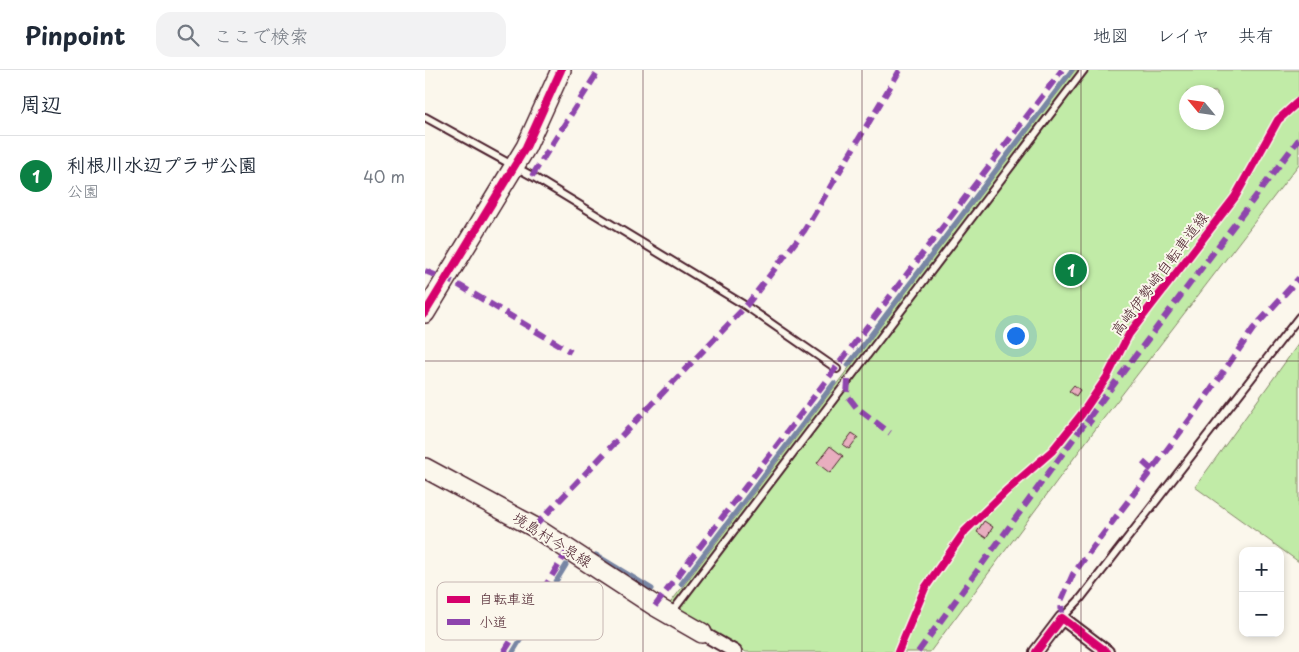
<!DOCTYPE html>
<html lang="ja">
<meta charset="utf-8">
<style>
:root{--surface:#fff;--page:#f2f2f3;--text:#1f2937;--muted:#747a83;--line:#e0e1e3;--accent:#0b8043}
body{margin:0;font-family:"Playpen Sans","Klee One",sans-serif;background:var(--page);color:var(--text)}
.controls{position:absolute;right:15px;bottom:15px;display:grid;overflow:hidden;border-radius:10px;box-shadow:0 2px 8px #0003}
.controls button{width:45px;height:45px;display:grid;place-items:center;padding:0;border:0;border-bottom:1px solid var(--line);background:var(--surface);color:var(--text);font:25px sans-serif}
.compass{position:absolute;left:754px;top:15px;width:45px;height:45px;border-radius:50%;background:var(--surface);box-shadow:0 2px 8px #0003;rotate:299deg}
.you{position:absolute;left:590px;top:265px;width:18px;height:18px;margin:-12px;border:4px solid #fff;border-radius:50%;background:#1a73e8;box-shadow:0 0 0 8px #1a73e833}
.badge{display:grid;place-items:center;width:32px;height:32px;border-radius:50%;background:var(--accent);color:#fff;font-size:16px;font-weight:700}
.pin{position:absolute;translate:-50% -50%;border:2px solid #fff;box-shadow:0 1px 5px #0006}
.list{margin:0;padding:0;list-style:none}
h2{display:flex;justify-content:space-between;align-items:center;height:65px;margin:0;padding:0 20px;font-size:21px}
h2 small{font-size:16px;font-weight:400;color:var(--muted)}
.list li{display:grid;grid-template-columns:32px 1fr auto;gap:15px;align-items:center;box-sizing:border-box;height:80px;padding:0 20px;border-top:1px solid var(--line)}
.list b{display:block;font-size:19px;white-space:nowrap}
.list p{margin:0;font-size:16px;white-space:nowrap;color:var(--muted)}
.list em{font-size:16px;font-style:normal;color:var(--muted)}
.icon{flex:none;width:28px;height:28px;fill:none;stroke:currentColor;stroke-width:2;stroke-linecap:round;stroke-linejoin:round}
.map{position:relative;flex:none;width:874px;height:582px;overflow:hidden}
header{display:flex;align-items:center;gap:30px;box-sizing:border-box;height:70px;padding:0 25px;background:var(--surface);border-bottom:1px solid var(--line)}
header strong{font-size:24px}
nav{display:flex;gap:28px;margin-inline-start:auto;font-size:18px}
.search{width:350px;height:45px;background:var(--page);display:flex;align-items:center;gap:12px;box-sizing:border-box;padding:0 18px;border-radius:15px;color:var(--muted);font-size:19px}
main{display:flex}
aside{flex:1;background:var(--surface)}
.map>svg:first-child{display:block}
.green{fill:#c1eba7;stroke:#868569;fill-rule:evenodd}
.lines{fill:none;stroke-linecap:round;stroke-linejoin:round}
.stream{stroke:#7886a4;stroke-width:5}
.building{fill:#e8aebf;stroke:#4a1f2b}
.lane-casing{stroke:#4a1f2b;stroke-width:10}
.street-casing{stroke:#4a1f2b;stroke-width:16}
.secondary-casing{stroke:#4a1f2b;stroke-width:22}
.lane{stroke:#fbf7ec;stroke-width:6}
.street{stroke:#fbf7ec;stroke-width:12}
.secondary{stroke:#fbf7ec;stroke-width:19}
.quiet{stroke:#8e44ad;stroke-width:6;stroke-dasharray:12 6;stroke-linecap:butt}
.cycleway-casing{stroke:#fbf7ec;stroke-width:11}
.cycleway{stroke:#d6006c;stroke-width:8}
.grid{fill:none;stroke:#4a1f2b;stroke-width:1;stroke-opacity:0.55}
.labels{text-anchor:middle;stroke-width:4;stroke-linejoin:round;paint-order:stroke}
.street-label{font-size:15px;fill:#4a1f2b;stroke:#fbf7ec}
.key{fill:#fbf7ec;stroke:#c6b6b2;stroke-width:1}
.key-label{font-size:14px;fill:#4a1f2b}
</style>
<header>
<strong>Pinpoint</strong>
<div class="search"><svg class="icon" aria-label="search" viewBox="0 0 24 24"><circle cx="10" cy="10" r="6"/><path d="M15 15l6 6"/></svg>ここで検索</div>
<nav><a>地図</a><a>レイヤ</a><a>共有</a></nav>
</header>
<main>
<aside>
<h2>周辺<small></small></h2>
<ul class="list">
<li><span class="badge">1</span><div><b>利根川水辺プラザ公園</b><p>公園</p></div><em>40 m</em></li>
</ul>
</aside>
<div class="map">
<svg width="874" height="582" viewBox="0 0 874 582">
<rect width="100%" height="100%" fill="#fbf7ec"/>
<filter id="ink" filterUnits="userSpaceOnUse"><feTurbulence type="fractalNoise" baseFrequency=".02" numOctaves="2"/><feDisplacementMap in="SourceGraphic" scale="10" xChannelSelector="R" yChannelSelector="G"/><feConvolveMatrix kernelMatrix="1 2 1 2 8 2 1 2 1" color-interpolation-filters="sRGB"/></filter>
<g filter="url(#ink)">
<path class="green" d="M650,0H874V94L672,357L505,582H321L243,536ZM762,22H792V52H762Z
M874,273V492L770,417Z"/>
<g class="lines">
<path class="stream" d="M423,295L647,0
M171,485L227,519
M256,514L409,313
M88,582L141,495"/>
</g>
<path class="building" d="M649,315L655,320L651,326L644,321Z
M427,363L433,367L424,379L418,375Z
M405,376L418,386L405,403L392,393Z
M559,451L568,457L561,468L552,462Z"/>
<g class="lines">
<defs>
<path id="lane" d="M0,47L107,106L321,236L412,299
M247,542L659,0
M637,548L656,528L874,247"/>
<path id="street" d="M277,563L310,582
M611,582L637,548L682,582"/>
<path id="secondary" d="M0,243L101,77L136,0
M0,398L109,457L230,536L277,563"/>
</defs>
<use href="#lane" class="lane-casing"/>
<use href="#street" class="street-casing"/>
<use href="#secondary" class="secondary-casing"/>
<use href="#lane" class="lane"/>
<use href="#street" class="street"/>
<use href="#secondary" class="secondary"/>
<path class="quiet" d="M107,106L174,0
M0,201L32,214L146,282
M423,310L422,325L432,338L465,363
M658,346L672,357
M718,392L727,400
M109,457L321,236L379,161L475,0
M230,536L637,0
M637,548L636,531L648,504L772,340L828,259L874,208
M79,582L143,480
M493,582L668,342L874,69"/>
<defs>
<path id="cycleway" d="M0,243L101,77L136,0
M473,582L500,518L540,461L581,421L627,381L656,345L682,307L704,264L810,127L853,50L874,31
M611,582L637,548L682,582"/>
</defs>
<use href="#cycleway" class="cycleway-casing"/>
<use href="#cycleway" class="cycleway"/>
</g>
</g>
<path class="grid" d="M218,0V582M437,0V582M656,0V582M0,291H874"/>
<g class="labels">
<g class="street-label">
<text transform="translate(735 204) rotate(-53)" y="5">高崎伊勢崎自転車道線</text>
<text transform="translate(127 470) rotate(32)" y="5">境島村今泉線</text>
</g>
</g>
<rect x="12" y="512" width="166" height="58" rx="8" class="key"/>
<rect x="22" y="526" width="23" height="7" fill="#d6006c"/>
<rect x="22" y="549" width="23" height="6" fill="#8e44ad"/>
<g class="key-label">
<text x="54" y="534">自転車道</text>
<text x="54" y="557">小道</text>
</g>
</svg>
<div class="controls">
<button>+</button>
<button>−</button>
</div>
<svg class="compass" viewBox="-18 -18 36 36"><path d="M0-13l5 13h-10z" fill="#e53935"/><path d="M0 13l5-13h-10z" fill="#747a83"/></svg>
<div class="you"></div>
<div class="pin badge" style="left:646px;top:200px">1</div>
</div>
</main>
